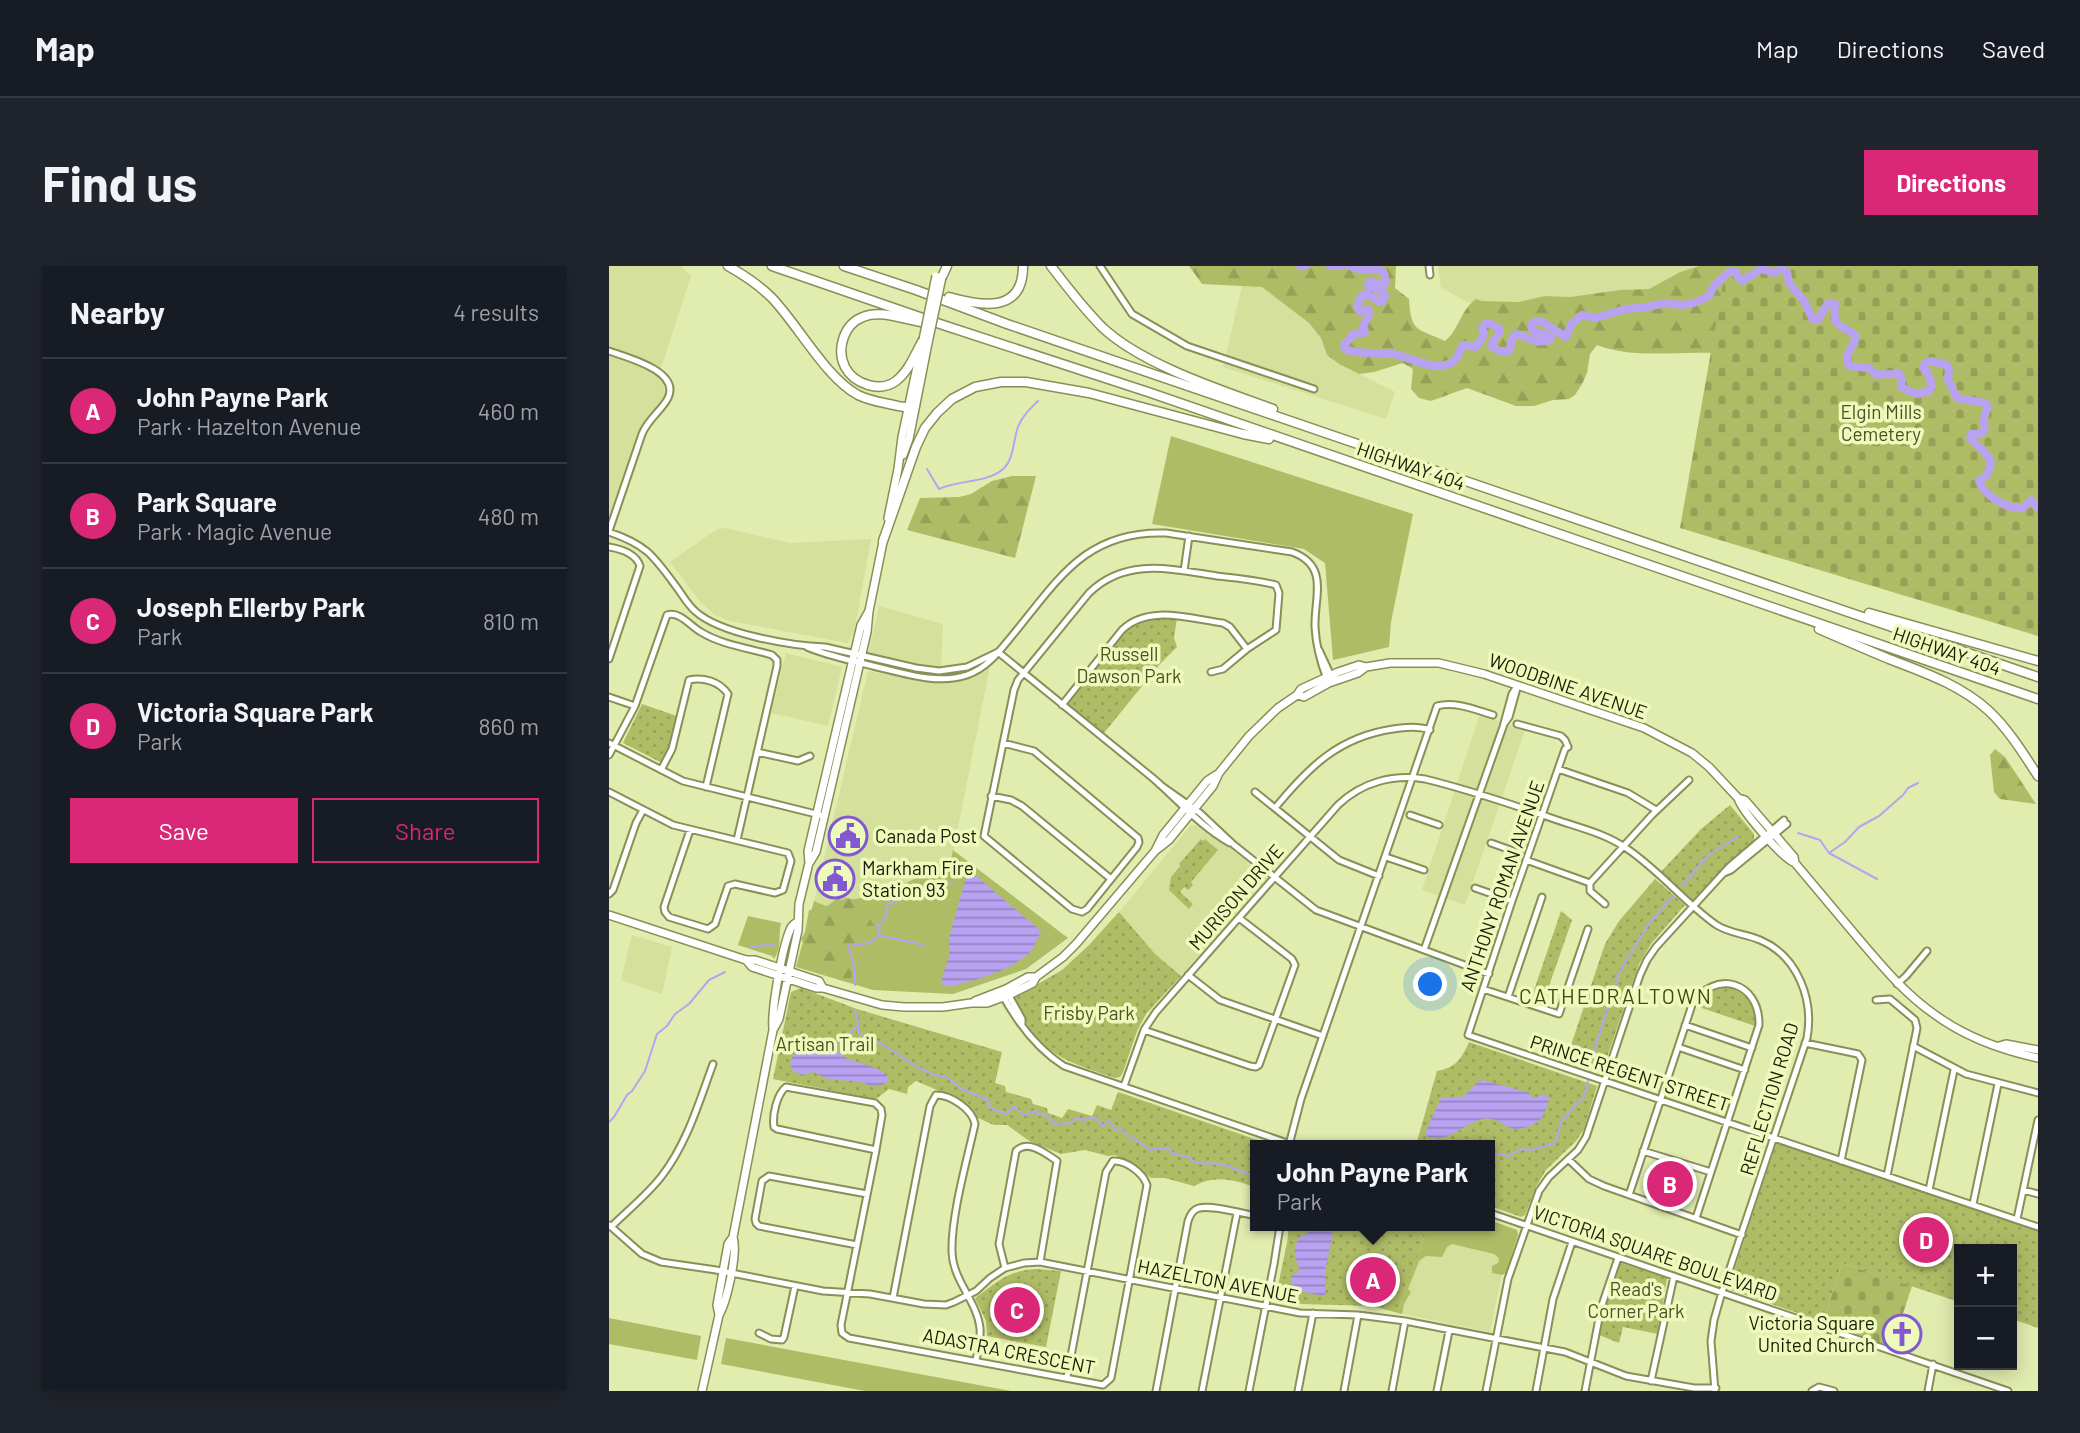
<!DOCTYPE html>
<meta charset="utf-8">
<style>
:root{--surface:#171b24;--page:#20242c;--text:#f1f3f6;--muted:#9ea1a6;--line:#363941;--accent:#db2777}
body{margin:0;font-family:Barlow,sans-serif;background:var(--page);color:var(--text)}
.controls{position:absolute;right:21px;bottom:21px;display:grid;overflow:hidden;border-radius:0px;box-shadow:0 4px 18px #0003}
.controls button{width:63px;height:63px;display:grid;place-items:center;padding:0;border:0;border-bottom:2px solid var(--line);background:var(--surface);color:var(--text);font:35px sans-serif}
.you{position:absolute;left:822px;top:719px;width:24px;height:24px;margin:-18px;border:5px solid #fff;border-radius:50%;background:#1a73e8;box-shadow:0 0 0 10px #1a73e833}
.badge{display:grid;place-items:center;width:46px;height:46px;border-radius:50%;background:var(--accent);color:#fff;font-size:23px;font-weight:700}
.pin{position:absolute;translate:-50% -50%;border:4px solid #fff;box-shadow:0 2px 7px #0006}
.popup{position:absolute;left:641px;top:874px;width:245px;height:91px;box-sizing:border-box;display:grid;place-content:center;border-radius:0px;background:var(--surface);filter:drop-shadow(0 2px 5px #0005);font-size:23px;white-space:nowrap;color:var(--muted)}
.popup b{font-size:26px;color:var(--text)}
.popup::after{content:'';position:absolute;left:50%;top:100%;margin-left:-14px;border:14px solid transparent;border-top-color:var(--surface)}
.list{margin:0;padding:0;list-style:none}
h2{display:flex;justify-content:space-between;align-items:center;height:91px;margin:0;padding:0 28px;font-size:30px}
h2 small{font-size:23px;font-weight:400;color:var(--muted)}
.list li{display:grid;grid-template-columns:46px 1fr auto;gap:21px;align-items:center;box-sizing:border-box;height:105px;padding:0 28px;border-top:2px solid var(--line)}
.list b{display:block;font-size:26px;white-space:nowrap}
.list p{margin:0;font-size:23px;white-space:nowrap;color:var(--muted)}
.list em{font-size:23px;font-style:normal;color:var(--muted)}
.actions{display:flex;gap:14px;padding:21px 28px}
.actions a{flex:1;padding:16px 0;border:2px solid var(--accent);border-radius:0px;text-align:center;font-size:24px;color:var(--accent)}
.actions .main{background:var(--accent);color:#fff}
.map{position:relative;flex:none;width:1429px;height:1125px;overflow:hidden;border-radius:0px}
header{display:flex;align-items:center;gap:42px;box-sizing:border-box;height:98px;padding:0 35px;background:var(--surface);border-bottom:2px solid var(--line)}
header strong{font-size:33px}
nav{display:flex;gap:38px;margin-inline-start:auto;font-size:24px}
.intro{display:flex;align-items:center;justify-content:space-between;box-sizing:border-box;height:168px;padding:0 42px}
h1{margin:0;font-size:49px}
.button{padding:18px 32px;border-radius:0px;background:var(--accent);color:#fff;font-size:24px;font-weight:700}
main{display:flex;gap:42px;padding:0 42px}
aside{flex:1;background:var(--surface);border-radius:0px;box-shadow:0 4px 18px #0003}
.map>svg:first-child{display:block}
.built{fill:#d5e09c}
.grass{fill:#afbc66}
.forest{fill:url(#forest-firs)}
.cemetery{fill:url(#cemetery-stones)}
.park{fill:url(#park-dots)}
.water{fill:url(#water-rules)}
.lines{fill:none;stroke-linecap:round;stroke-linejoin:round}
.stream{stroke:#b8a2f1;stroke-width:2}
.river{stroke:#b8a2f1;stroke-width:8}
.minor-casing{stroke:#879057;stroke-width:9}
.major-casing{stroke:#879057;stroke-width:10}
.highway-casing{stroke:#879057;stroke-width:11}
.minor{stroke:#fff;stroke-width:5}
.major{stroke:#fff;stroke-width:7}
.highway{stroke:#fff;stroke-width:8}
.major-bridge-casing{stroke:#879057;stroke-width:10;stroke-linecap:butt}
.major-bridge{stroke:#fff;stroke-width:7}
.labels{text-anchor:middle;stroke-width:7;stroke-linejoin:round;paint-order:stroke}
.park-label{font-size:19px;fill:#4b5223;stroke:#eef9bc}
.street-label{font-size:19px;fill:#1a1d06;stroke:#eef9bc}
.poi-label{font-size:19px;fill:#1a1d06;stroke:#eef9bc;text-anchor:start}
.neighbourhood-label{font-size:21px;letter-spacing:2px;fill:#444b10;stroke:#eef9bc}
</style>
<header>
<strong>Map</strong>
<nav><a>Map</a><a>Directions</a><a>Saved</a></nav>
</header>
<div class="intro"><h1>Find us</h1><a class="button">Directions</a></div>
<main>
<aside>
<h2>Nearby<small>4 results</small></h2>
<ul class="list">
<li><span class="badge">A</span><div><b>John Payne Park</b><p>Park · Hazelton Avenue</p></div><em>460 m</em></li>
<li><span class="badge">B</span><div><b>Park Square</b><p>Park · Magic Avenue</p></div><em>480 m</em></li>
<li><span class="badge">C</span><div><b>Joseph Ellerby Park</b><p>Park</p></div><em>810 m</em></li>
<li><span class="badge">D</span><div><b>Victoria Square Park</b><p>Park</p></div><em>860 m</em></li>
</ul>
<div class="actions"><a class="main">Save</a><a>Share</a></div>
</aside>
<div class="map">
<svg width="1429" height="1125" viewBox="0 0 1429 1125">
<defs>
<pattern id="forest-firs" width="22" height="20" patternUnits="userSpaceOnUse" patternTransform="scale(1.75)"><rect width="22" height="20" fill="#afbc66"/><path d="M5 1l3.5 6h-7zM16 11l3.5 6h-7z" fill="#96a157"/></pattern>
<pattern id="cemetery-stones" width="16" height="16" patternUnits="userSpaceOnUse" patternTransform="scale(1.75)"><rect width="16" height="16" fill="#afbc66"/><path d="M2 7V4a2 2 0 0 1 4 0v3zM10 15v-3a2 2 0 0 1 4 0v3z" fill="#96a157"/></pattern>
<pattern id="park-dots" width="8" height="8" patternUnits="userSpaceOnUse" patternTransform="scale(1.75)"><rect width="8" height="8" fill="#afbc66"/><path d="M2 2h.1M6 6h.1" fill="none" stroke="#96a157" stroke-width="1.8" stroke-linecap="round"/></pattern>
<pattern id="water-rules" width="6" height="5" patternUnits="userSpaceOnUse" patternTransform="scale(1.75)"><rect width="6" height="5" fill="#b8a2f1"/><path d="M0 2.5h6" fill="none" stroke="#9583c1"/></pattern>
</defs>
<rect width="100%" height="100%" fill="#e1ecaf"/>
<path class="built" d="M0,0H72L82,10L53,99L47,109L55,119L56,129L29,165L0,251Z
M829,0H1090L1071,6L1040,23L1011,24L961,31L936,30L909,36L873,35L867,33L861,37L832,22Z
M633,20L653,21L700,57L712,72L718,89L730,98L786,126L777,153L614,101Z
M116,262L181,277L262,273L245,366L239,377L121,355L106,349L92,337L61,296L108,263Z
M270,340L334,358L332,402L262,390L259,388Z
M177,387L233,401L219,460L162,447Z
M381,400L342,597L326,599L323,605L277,626L217,640L205,635L259,405L325,417L349,415Z
M871,448L916,464L856,639L813,624Z
M582,559L590,560L627,587L658,612L572,710L546,688L510,646Z
M23,669L63,681L53,728L12,714Z
M819,960L894,968V1003L881,1066L789,1047Z"/>
<path class="grass" d="M562,170L804,248L782,356L780,381L724,394L716,297L695,283L543,258Z
M344,584L459,672L417,703L344,728L264,724L187,701L205,635L217,640L277,626L323,605L326,599L341,597Z
M139,650L172,657C169,671 173,682 165,693L163,690L129,679Z
M881,954L908,964L909,969L897,1007L893,1009L883,1007V1000L889,997L890,992L885,988L843,978L838,981L833,991L817,990L810,995L799,1023L802,1026L795,1038L793,1048L789,1047L819,960H881Z
M0,1052L92,1070L88,1094L0,1078Z
M117,1072L402,1125H256L112,1098Z"/>
<path class="forest" d="M580,0H787L786,22L800,33C802,67 808,62 836,75C850,64 852,43 867,33L873,35L909,36L936,30L961,31L1011,24L1040,23L1071,6L1090,0H1128L1104,87C1065,85 1025,93 988,79L981,88L978,107L973,118L966,129L960,133L944,134L925,140H907L858,122L822,135L810,132L802,123L804,103L794,97L765,106L750,108L730,98L718,89L712,72L700,57L653,21L593,18Z
M403,210H427L406,292L298,264L311,232L350,231L362,228L383,215Z
M1386,483L1396,491L1427,538L1391,533L1385,526L1381,489Z
M229,632L232,634L237,632L262,637L240,665L245,669L251,670L262,652L274,650L276,658L266,674L241,686L243,710L240,715L207,700L192,673L196,666L200,644H213Z"/>
<path class="cemetery" d="M1117,0H1429V370L1071,262Z
M1233,997L1303,1020L1283,1081L1214,1056Z"/>
<path class="park" d="M542,352H568L565,372L568,381L551,398L495,467L458,437L517,364L527,356Z
M33,438L68,450L61,481L53,497L14,477Z
M1121,539L1145,568V574L1083,640L1049,609L1092,563Z
M592,573L594,575L596,573L609,584L582,616L584,619L579,624L575,621L571,626L584,638L580,643L560,624L562,611L572,599L570,598Z
M1046,613L1076,639L1042,678L1030,698L993,806L957,794L996,678L1010,655Z
M952,645L963,654L933,740L921,736Z
M510,646L546,688L572,710L537,748L528,765L514,806L511,811L506,812C474,801 439,792 420,762C415,752 410,742 405,732L453,704L480,679Z
M1113,721C1135,722 1147,738 1146,760L1087,740C1092,729 1101,722 1113,721Z
M192,722L248,743L393,786L386,817L396,820L397,826L422,833L424,838L438,842L439,847L453,852L459,843L483,850L488,839L502,844L509,826L663,879H647V922C626,913 605,909 585,920L556,912H542L506,889L499,890L476,884L452,888L422,876L398,859H385L369,852L335,827L307,815L299,821L298,828L280,823L267,833L164,813L182,726Z
M860,776L988,820L975,863L967,875L937,904L927,921L916,949L912,951L881,940V879H807L828,805C847,802 853,792 860,776Z
M1168,875L1429,965V1062L1403,1053V983H1350V1036L1233,997L1214,1056L1119,1023Z
M1050,893L1085,904L1072,943L1036,931Z
M680,960H819L789,1047L763,1040L691,1038L666,1034L678,977Z
M1012,997L1058,1012L1049,1068L1014,1061L1010,1077L990,1069L996,1041L1009,1001Z
M427,1003L452,1005L437,1081L378,1070L377,1055L366,1032C389,1016 397,1005 427,1003Z"/>
<path class="water" d="M358,607L366,609L432,665C429,671 426,680 422,685C401,706 366,714 339,721L332,716L340,690V672Z
M211,773C221,775 226,783 234,790C248,800 272,797 280,814C267,827 256,815 244,815C229,814 219,816 206,806L193,809L184,805L181,798L184,789L194,784L202,783L207,775Z
M874,814L921,827L922,833L936,828L937,831H941C937,841 936,853 925,858C895,873 896,849 874,853C855,857 839,878 819,871L816,867L832,832C840,831 848,834 856,829C863,824 865,816 874,814Z
M713,961L718,962L724,967L716,1006V1029L713,1030L682,1023V1010L689,1006L690,1002C679,976 690,969 713,961Z"/>
<g class="lines">
<path class="stream" d="M318,203L330,223C348,214 379,217 394,203C405,194 404,174 409,161C413,150 421,143 429,135
M1189,567L1211,574L1220,587L1268,613
M1220,587L1236,576L1250,561L1270,550L1294,529L1299,522L1309,517
M1074,619L1099,589L1130,570
M269,669L315,679
M239,679L245,700L246,719
M243,679L261,677L266,673L271,665L268,660C277,656 279,648 278,639C300,630 320,621 343,617
M142,681L165,678
M246,744L250,761L249,767L263,775H268L308,801L325,809L338,811L354,824L377,833L380,836V841L396,848L402,844L404,840L415,849L427,845L430,849H436L446,858L463,857L467,852L475,854L486,851L494,860L499,855L503,858L505,864L512,863L520,871L527,874L541,884L559,882L564,888L580,891L585,897L615,898L630,905L647,910
M226,782L249,759
M981,797L1011,705L1039,659L1064,630
M0,856L5,851L18,829L23,825L36,805L48,768L58,760L66,748L80,738L100,714L116,706
M881,892L890,888L900,890L912,883L923,884L946,877L952,856L968,837L974,833L979,815"/>
<path class="river" d="M691,0H696
M721,0H732
M740,0C750,5 760,3 770,3L775,7L777,16L774,19L761,15L759,20L773,25L776,30L773,36H771L758,28L752,30L748,41L751,45L759,43L761,47L754,60L756,65L754,67H746L735,79L736,83C752,90 769,85 784,88C802,91 824,106 842,97C849,94 850,85 854,79L866,81L871,76L875,68L873,62L877,57H880L891,63C891,71 882,73 883,81L891,85H900L904,71L908,68C921,72 925,78 941,74L942,71C936,68 929,68 923,64V58L927,55L933,56L957,71L963,57L973,49L986,52L1017,43L1038,41L1056,37L1073,39L1085,37L1100,30L1105,20L1120,6H1127L1130,13L1133,15L1152,3L1166,7L1172,3L1178,6L1180,17L1195,35L1204,54H1209L1219,37L1226,38C1224,65 1229,55 1247,70C1246,81 1233,88 1240,100L1260,102L1268,109C1276,107 1282,110 1289,107L1292,111V121L1307,128L1320,125L1323,120L1319,107L1314,102L1316,97L1322,95L1338,99L1340,105L1339,113L1348,132L1376,137L1379,140C1378,144 1375,149 1375,153C1374,160 1379,161 1372,168H1362L1361,171C1367,181 1378,184 1382,197L1378,209L1370,215C1374,229 1399,244 1414,242L1422,234L1429,242"/>
<defs>
<path id="minor" d="M491,0L523,48L578,80L705,123
M820,0L821,9
M0,85C17,91 72,105 59,132C53,144 39,153 33,168L0,265
M0,266C36,278 44,289 66,319C73,328 78,338 86,345C111,368 183,380 216,381L307,402L330,405L358,401L389,386
M0,281C12,283 27,288 31,300L0,393
M575,305L580,270
M198,381C219,390 241,394 264,400C294,407 328,419 358,409C378,402 389,387 402,371C448,316 475,264 557,267L683,286C721,300 705,331 706,361C707,381 711,395 718,413
M710,384L723,412
M389,386L545,513C570,535 592,561 621,577
M0,431L26,440
M453,439L513,364C539,338 582,353 614,357L621,361L638,383
M895,458L900,451L908,422
M908,458L952,470L956,474L959,481L956,483L903,635L859,769L1429,961
M0,477L74,515L211,549
M394,477L425,485L529,572L530,576L528,581L478,643L473,646L463,643L375,570L405,424L409,414L480,327C517,291 562,303 608,310C627,312 648,314 667,319L670,327L667,364L638,383L614,403L602,406
M148,486L189,495L201,490
M0,489L26,440L58,349C71,345 81,360 92,366C113,379 140,382 163,389L168,394V400L128,574
M949,503L1019,527L1047,544
M52,504L63,483L80,414C94,411 110,415 119,428L97,521
M550,518L591,547L625,579L707,644L880,708
M0,526L64,559L179,587L182,595L174,624L166,627L126,618L119,620L106,658L99,663L60,651L56,646L55,641L81,564
M646,526L730,594L770,610
M382,530L402,534L413,540L502,613
M666,542C699,502 729,471 784,463C796,461 809,460 821,464
M801,549L830,559
M882,577L910,587
M777,591L815,604
M917,594L981,617
M1115,607L1122,604L1178,558
M981,617L1043,549L1080,514
M981,617V625L996,638
M866,622L903,635
M0,628L4,624L27,557L34,544
M815,684L894,461L903,428L909,419
M579,709L611,734L714,770
M1288,718L1297,710L1318,685
M874,723L950,748L979,663
M398,726L413,753V758
M393,728C408,756 427,782 455,800L684,879
M899,731L933,631
M1267,734L1281,733L1306,754L1308,762L1278,910
M1076,759L1143,782
M535,764L641,800L647,801L650,799L686,699L683,693L630,652
M1196,777L1249,788L1253,794L1232,895
M1304,780L1357,808L1429,827
M1069,781L1136,804
M515,820L535,764L547,746L729,539C753,516 784,508 816,513C861,524 905,539 948,554C972,562 997,568 1017,582C1050,604 1075,636 1106,658C1118,667 1137,668 1151,674C1189,690 1205,734 1198,772L1113,1026L1105,1054L1102,1075L1106,1125
M680,879L692,833L828,440C847,435 867,444 884,449
M267,884L168,863L165,861C163,849 168,828 177,821L266,837L272,843L273,849L267,884L232,1059L233,1067L240,1072L494,1119L502,1112L538,919C534,907 517,894 504,895L497,906L458,1111
M1034,885L1102,906
M959,893L980,913L995,920L1133,969
M1320,924L1345,804
M1414,924L1429,928
M1020,929L1083,739C1106,702 1151,716 1150,759L1087,952
M1364,938L1389,818
M881,947L1399,1125
M1408,953L1429,854
M0,959L33,988L52,996L107,1004L214,1025L261,1028L315,1038L337,1039L345,1036L367,1025L381,1012L396,1002L415,997L431,996L691,1047L749,1049L796,1055L956,1086L1017,1110L1085,1122H1107
M2,961C18,945 38,929 52,911C78,878 90,836 104,798
M248,979L150,960L147,957L146,953L153,915L160,910L258,928
M396,1002L390,978L407,885C419,873 436,887 448,895L431,996
M284,1032L321,840L327,829C342,829 363,843 366,858C358,894 342,950 343,986C344,1015 368,1035 371,1062C372,1072 369,1084 367,1094
M150,1067L162,1073L173,1074L175,1071L186,1020
M1042,1115L1065,1010
M547,1125L579,955C581,950 583,944 590,942C604,939 632,947 647,950
M593,1125L628,947
M640,1125L665,998L671,960
M689,1125L704,1047
M735,1125L749,1049
M783,1125L796,1055
M828,1125L840,1065
M877,1125L899,1013L930,925L940,911L969,884L977,871L1031,709L1038,694L1047,681L1120,601L1175,554
M927,1125L944,1033L963,976
M976,1125L992,1042L1009,992
M1203,1125L1210,1121L1225,1125
M1319,1125L1324,1098"/>
<path id="major" d="M294,189L300,173L319,77
M279,252L289,203L293,171L312,82
M688,429L695,431L720,417L749,407L757,401
M1129,532C1132,544 1174,593 1186,597
M546,585L560,574L604,520L610,507L640,470L669,442L688,429L692,423L729,406L750,399L757,401L781,397H830L875,408L1035,462L1083,487L1100,501L1129,532L1136,534L1185,591L1186,597C1207,622 1228,647 1249,672C1273,700 1295,727 1325,748C1356,771 1392,784 1429,792
M201,596L207,586L258,366L260,345L275,271
M0,649L137,694H146L210,715L214,722
M137,694L143,701L207,722H214L273,739L295,741H334L362,737H378L400,729L424,717L427,711L454,691L467,678L546,585L554,569L598,515L607,509
M366,735L397,723L419,711H427
M164,763C162,745 173,682 181,664C182,660 185,658 188,656
M1390,780L1397,778L1429,784
M110,1049L108,1039L119,978L124,971L164,764L170,753L189,664L190,638L200,597L199,585L252,359L260,345
M93,1125L110,1049C118,1035 129,987 124,971"/>
<path id="highway" d="M119,0C135,9 150,19 163,32C189,59 217,112 249,129C259,134 270,136 280,138C290,140 297,143 306,139
M163,0L334,59L539,126L1429,433
M235,0L307,24L398,58L1429,411
M442,0C458,21 475,43 494,62C534,99 612,124 664,143
M333,11L338,0
M340,31C372,40 414,48 414,0
M314,74C306,88 300,105 287,115C271,127 245,118 236,101C227,83 235,58 254,51C273,43 298,55 318,57
M274,275L307,181L316,162L328,147L343,133L366,121L392,116H417L480,127L634,168L660,173
M1260,347L1429,395
M1210,363C1233,373 1256,383 1280,393C1314,406 1352,419 1380,445C1400,464 1414,487 1429,510"/>
</defs>
<use href="#minor" class="minor-casing"/>
<use href="#major" class="major-casing"/>
<use href="#highway" class="highway-casing"/>
<use href="#minor" class="minor"/>
<use href="#major" class="major"/>
<use href="#highway" class="highway"/>
<defs>
<path id="major-bridge" d="M314,74L327,10
M319,77L333,11"/>
</defs>
<use href="#major-bridge" class="major-bridge-casing"/>
<use href="#major-bridge" class="major-bridge"/>
</g>
<defs>
<symbol id="civic-ring" viewBox="-11 -11 22 22"><circle r="9.5" fill="#eef9bc" stroke="#8359d2" stroke-width="1.5"/><path d="M-.6-6.5H3V-4.5H.6V-3L4-1V1h2V6H-6V1h2V-1L-.6-3ZM-1.2 2.5V6h2.4V2.5Z" fill="#8359d2"/></symbol>
<symbol id="church-ring" viewBox="-11 -11 22 22"><circle r="9.5" fill="#eef9bc" stroke="#8359d2" stroke-width="1.5"/><path d="M-1.2-6h2.4v3.5h3.3v2.4h-3.3V6h-2.4V-.1h-3.3v-2.4h3.3Z" fill="#8359d2"/></symbol>
</defs>
<g fill-rule="evenodd">
<use href="#civic-ring" x="217" y="548" width="44" height="44"/>
<use href="#civic-ring" x="204" y="591" width="44" height="44"/>
<use href="#church-ring" x="1271" y="1046" width="44" height="44"/>
</g>
<g class="labels">
<g class="park-label">
<text x="1272" y="153">Elgin Mills<tspan x="1272" dy="22">Cemetery</tspan></text>
<text x="520" y="395">Russell<tspan x="520" dy="22">Dawson Park</tspan></text>
<text x="480" y="754">Frisby Park</text>
<text x="216" y="785">Artisan Trail</text>
<text x="1027" y="1030">Read's<tspan x="1027" dy="22">Corner Park</tspan></text>
</g>
<g class="street-label">
<text transform="translate(802 200) rotate(19)" y="7">HIGHWAY 404</text>
<text transform="translate(1338 385) rotate(19)" y="7">HIGHWAY 404</text>
<text transform="translate(959 420) rotate(19)" y="7">WOODBINE AVENUE</text>
<text transform="translate(893 620) rotate(-71)" y="7">ANTHONY ROMAN AVENUE</text>
<text transform="translate(627 631) rotate(-49)" y="7">MURISON DRIVE</text>
<text transform="translate(1021 807) rotate(18)" y="7">PRINCE REGENT STREET</text>
<text transform="translate(1160 833) rotate(-73)" y="7">REFLECTION ROAD</text>
<text transform="translate(1046 987) rotate(19)" y="7">VICTORIA SQUARE BOULEVARD</text>
<text transform="translate(609 1015) rotate(11)" y="7">HAZELTON AVENUE</text>
<text transform="translate(400 1085) rotate(11)" y="7">ADASTRA CRESCENT</text>
</g>
<g class="poi-label">
<text x="266" y="577">Canada Post</text>
<text x="253" y="609">Markham Fire<tspan x="253" dy="22">Station 93</tspan></text>
<text x="1266" y="1064" text-anchor="end">Victoria Square<tspan x="1266" dy="22">United Church</tspan></text>
</g>
<g class="neighbourhood-label">
<text x="1007" y="738">CATHEDRALTOWN</text>
</g>
</g>
</svg>
<div class="controls">
<button>+</button>
<button>−</button>
</div>
<div class="you"></div>
<div class="pin badge" style="left:764px;top:1014px">A</div>
<div class="popup"><b>John Payne Park</b>Park</div>
<div class="pin badge" style="left:1061px;top:918px">B</div>
<div class="pin badge" style="left:408px;top:1044px">C</div>
<div class="pin badge" style="left:1317px;top:974px">D</div>
</div>
</main>
